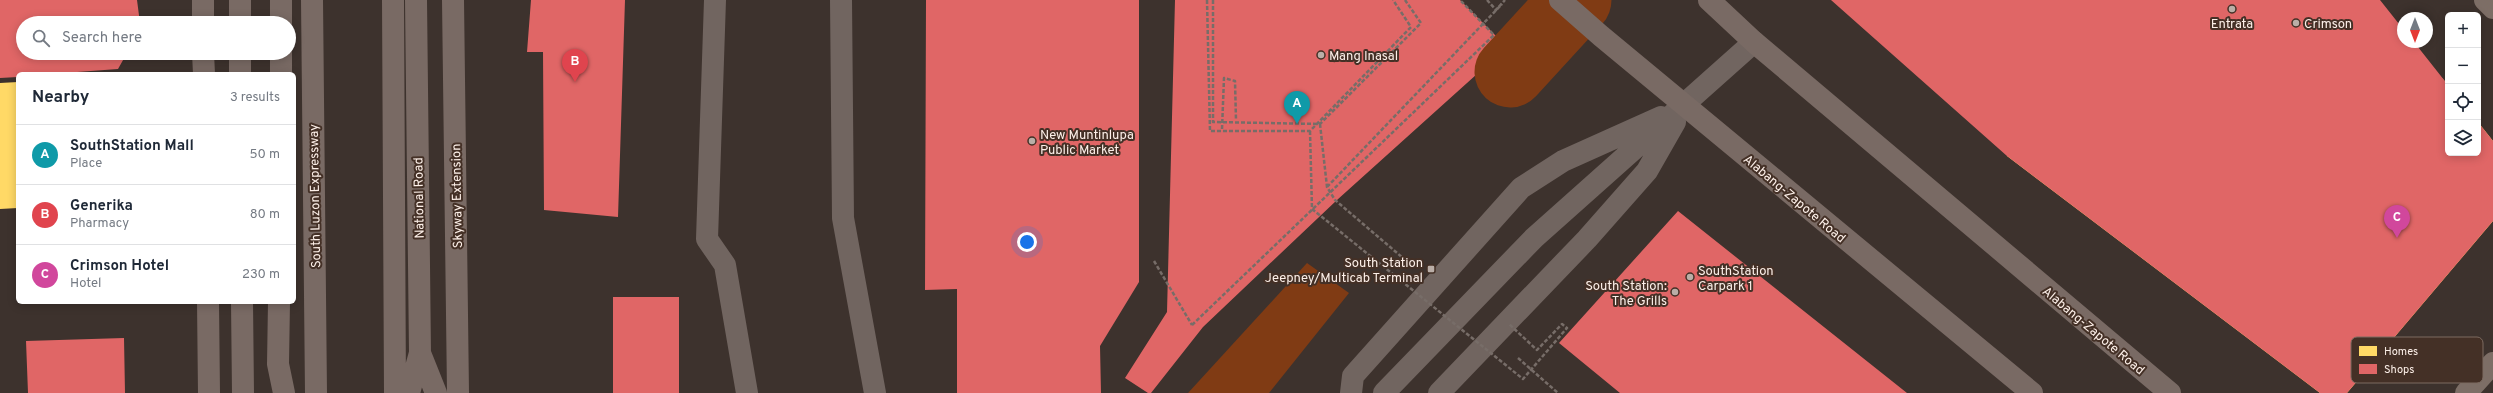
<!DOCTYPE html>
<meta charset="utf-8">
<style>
:root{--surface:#fff;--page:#f6f6f7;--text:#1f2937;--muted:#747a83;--line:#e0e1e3;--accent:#2563eb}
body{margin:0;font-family:Overpass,sans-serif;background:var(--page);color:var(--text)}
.controls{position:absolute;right:12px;top:12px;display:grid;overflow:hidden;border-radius:6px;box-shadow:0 2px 10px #0003}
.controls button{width:36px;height:36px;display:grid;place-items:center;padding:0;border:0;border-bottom:1px solid var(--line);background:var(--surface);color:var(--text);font:20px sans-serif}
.compass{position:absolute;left:2397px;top:12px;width:36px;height:36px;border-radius:50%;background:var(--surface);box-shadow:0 2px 10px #0003;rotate:180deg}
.you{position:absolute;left:1027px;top:242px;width:14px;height:14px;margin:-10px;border:3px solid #fff;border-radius:50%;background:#1a73e8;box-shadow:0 0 0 6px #1a73e833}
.badge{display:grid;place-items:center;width:26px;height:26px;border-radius:50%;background:var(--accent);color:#fff;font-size:13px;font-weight:700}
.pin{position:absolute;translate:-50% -33px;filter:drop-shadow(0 1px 2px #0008)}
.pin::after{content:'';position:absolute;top:21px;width:14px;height:12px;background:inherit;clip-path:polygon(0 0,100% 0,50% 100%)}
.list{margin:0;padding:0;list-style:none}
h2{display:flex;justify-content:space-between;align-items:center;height:52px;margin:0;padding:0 16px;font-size:17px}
h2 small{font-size:13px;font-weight:400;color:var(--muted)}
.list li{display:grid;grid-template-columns:26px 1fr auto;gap:12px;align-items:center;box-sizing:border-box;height:60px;padding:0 16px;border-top:1px solid var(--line)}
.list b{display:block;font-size:15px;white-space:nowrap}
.list p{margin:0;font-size:13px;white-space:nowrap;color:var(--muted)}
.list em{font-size:13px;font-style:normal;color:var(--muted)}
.icon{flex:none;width:22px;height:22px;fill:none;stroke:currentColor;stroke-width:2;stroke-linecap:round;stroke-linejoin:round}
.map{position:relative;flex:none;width:2493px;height:393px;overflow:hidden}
.search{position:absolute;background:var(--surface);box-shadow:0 2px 10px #0003;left:16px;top:16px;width:280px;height:44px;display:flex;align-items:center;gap:10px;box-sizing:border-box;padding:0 14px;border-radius:22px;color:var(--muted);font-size:15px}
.panel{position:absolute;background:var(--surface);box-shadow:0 2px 10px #0003;left:16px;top:72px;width:280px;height:232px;border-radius:6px}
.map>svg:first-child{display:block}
.water{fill:#803b14}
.homes{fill:#ffd966}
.shops{fill:#e06666}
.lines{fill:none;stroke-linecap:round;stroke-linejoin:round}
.river{stroke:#803b14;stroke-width:71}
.path{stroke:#776d68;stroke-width:2.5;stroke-dasharray:4 2;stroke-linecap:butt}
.minor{stroke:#716560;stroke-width:22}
.major{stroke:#7d6e66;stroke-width:22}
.highway{stroke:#796a64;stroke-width:22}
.path-bridge{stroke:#776d68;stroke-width:2.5;stroke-dasharray:4 2;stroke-linecap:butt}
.poi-dot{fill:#baaea7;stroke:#443026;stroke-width:1.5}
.labels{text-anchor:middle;stroke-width:4;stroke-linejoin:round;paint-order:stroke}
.poi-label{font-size:13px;fill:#fdf0e9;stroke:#443026;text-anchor:start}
.street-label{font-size:13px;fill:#fdf0e9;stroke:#443026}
.key{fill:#443026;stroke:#7c6a60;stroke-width:1}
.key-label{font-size:11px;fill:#fdf0e9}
</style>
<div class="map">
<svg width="2493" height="393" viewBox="0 0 2493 393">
<rect width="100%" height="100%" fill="#3d322d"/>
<path class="water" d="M1307,263L1349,293L1269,393H1188Z"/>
<path class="homes" d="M2442,78L2448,85V153H2478V122L2493,141V221L2347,393H2320L2007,156L2066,96L2303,255Z
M18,82V208L0,209V83Z"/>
<path class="shops" d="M0,0H137L140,23H23V53H127L118,69L50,74H18V77L0,78Z
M531,0H625L618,217L544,210L543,52H527Z
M926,0H1139V282L1100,346L1101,393H957V289L925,290Z
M1175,0H1460L1507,47L1337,200L1203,327L1151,393H1148L1125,378L1167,312Z
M1831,0H2380L2403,29V42H2414L2448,85V153H2478V122L2493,141V221L2347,393H2320L2007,156Z
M1678,211L1907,393H1620L1559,343Z
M613,297H679V393H613Z
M124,338L125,393H28L26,341Z"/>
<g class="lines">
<path class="river" d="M1510,72L1576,0"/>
<path class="path" d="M1207,0L1210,131H1310L1411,27L1393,0
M1213,0V122L1320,124L1421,23L1405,0
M1320,124L1327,187L1335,200L1410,264
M1310,131L1312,209
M1327,187L1502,4
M1154,261L1192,325
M1518,358L1558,393"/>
<path class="minor" d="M715,0L707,239L725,265L747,393
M841,0L843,218L875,393
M1351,393L1353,376L1521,188L1563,161L1661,117
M1384,393L1534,238L1754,42
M1439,393L1587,239L1647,171L1675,122"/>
<path class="major" d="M2485,0L2493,8
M2466,393L2493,363"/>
<path class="highway" d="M203,0V23
M240,0V23
M312,0L316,393
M393,0L395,393
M416,0L420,353L436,393
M453,0L458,393
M1560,0L1601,36L2032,393
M1709,0L1754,42L2170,393
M281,23V0
M203,53L204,74
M240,53V74
M281,74V53
M208,302L209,393
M242,302L243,393
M279,302L278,364L284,393
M409,393L420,353"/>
<path class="path-bridge" d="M1487,0L1496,10L1505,0
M1222,129L1224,78L1235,81L1236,120
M1312,209L1523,379L1567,328L1562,324L1537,350L1509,324
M1192,325L1494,35L1460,0"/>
</g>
<g class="poi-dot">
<circle cx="2232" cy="9" r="4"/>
<circle cx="2296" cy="23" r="4"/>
<circle cx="1321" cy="55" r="4"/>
<circle cx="1032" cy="141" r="4"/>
<rect x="1427" y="265" width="8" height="8" rx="2"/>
<circle cx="1690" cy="277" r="4"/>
<circle cx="1675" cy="292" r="4"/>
</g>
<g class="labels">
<g class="poi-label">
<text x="2232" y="28" text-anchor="middle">Entrata</text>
<text x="2304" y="28">Crimson</text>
<text x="1329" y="60">Mang Inasal</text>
<text x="1040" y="139">New Muntinlupa<tspan x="1040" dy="15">Public Market</tspan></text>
<text x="1423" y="267" text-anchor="end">South Station<tspan x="1423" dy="15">Jeepney/Multicab Terminal</tspan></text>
<text x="1698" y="275">SouthStation<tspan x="1698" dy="15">Carpark 1</tspan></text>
<text x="1667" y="290" text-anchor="end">South Station:<tspan x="1667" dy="15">The Grills</tspan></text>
</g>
<g class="street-label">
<text transform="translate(314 196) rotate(-91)" y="5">South Luzon Expressway</text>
<text transform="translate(456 196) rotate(-91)" y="5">Skyway Extension</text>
<text transform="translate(418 198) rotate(-91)" y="5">National Road</text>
<text transform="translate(1795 198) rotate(40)" y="5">Alabang-Zapote Road</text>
<text transform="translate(2094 330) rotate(40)" y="5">Alabang-Zapote Road</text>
</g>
</g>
<rect x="2351" y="337" width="132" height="46" rx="6" class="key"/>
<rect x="2359" y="346" width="18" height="10" fill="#ffd966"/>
<rect x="2359" y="364" width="18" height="10" fill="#e06666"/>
<g class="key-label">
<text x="2384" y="355">Homes</text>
<text x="2384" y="373">Shops</text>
</g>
</svg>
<div class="controls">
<button>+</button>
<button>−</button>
<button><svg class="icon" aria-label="locate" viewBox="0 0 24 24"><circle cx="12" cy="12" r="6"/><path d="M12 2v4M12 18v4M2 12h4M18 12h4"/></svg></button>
<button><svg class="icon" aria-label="layers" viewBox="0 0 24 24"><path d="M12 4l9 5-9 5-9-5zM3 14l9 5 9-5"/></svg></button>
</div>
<svg class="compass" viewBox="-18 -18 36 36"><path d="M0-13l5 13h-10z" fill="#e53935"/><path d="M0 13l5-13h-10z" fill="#747a83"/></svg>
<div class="you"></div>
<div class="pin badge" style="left:1297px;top:124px;background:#0f9aa8">A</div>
<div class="pin badge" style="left:575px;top:82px;background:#e0444e">B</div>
<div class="pin badge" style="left:2397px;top:238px;background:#d1479c">C</div>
<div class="search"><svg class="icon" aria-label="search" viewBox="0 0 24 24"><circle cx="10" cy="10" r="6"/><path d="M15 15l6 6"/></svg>Search here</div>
<section class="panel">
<h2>Nearby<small>3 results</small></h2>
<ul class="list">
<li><span class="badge" style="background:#0f9aa8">A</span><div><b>SouthStation Mall</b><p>Place</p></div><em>50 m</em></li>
<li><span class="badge" style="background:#e0444e">B</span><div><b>Generika</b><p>Pharmacy</p></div><em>80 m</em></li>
<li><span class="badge" style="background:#d1479c">C</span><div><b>Crimson Hotel</b><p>Hotel</p></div><em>230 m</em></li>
</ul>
</section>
</div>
